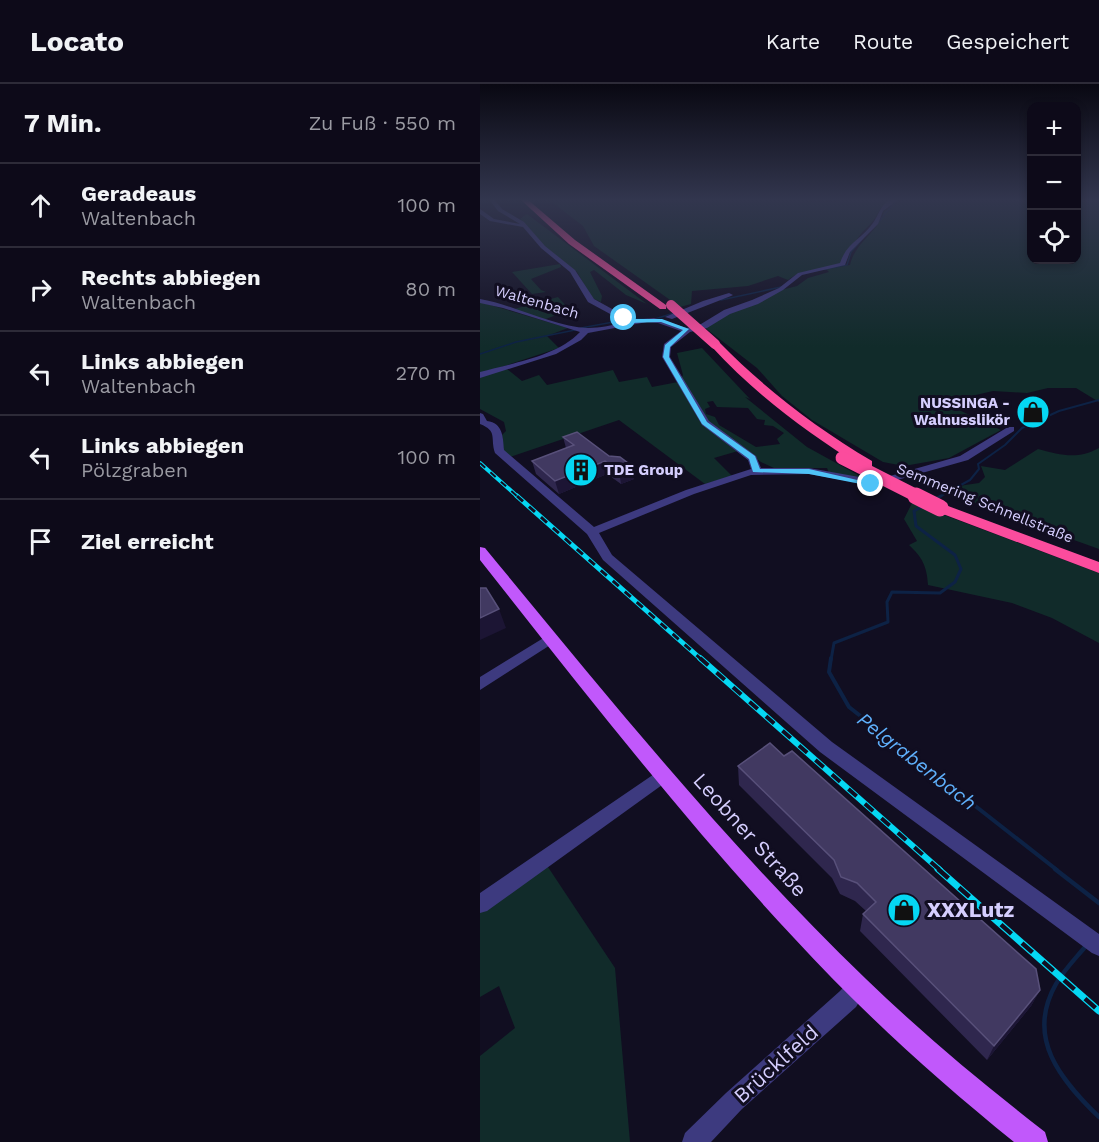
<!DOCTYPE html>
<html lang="de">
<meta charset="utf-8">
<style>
:root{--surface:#0d0a19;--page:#1b1826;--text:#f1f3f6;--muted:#9a9aa2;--line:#2d2b38}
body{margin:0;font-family:"Work Sans",sans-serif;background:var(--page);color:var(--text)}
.controls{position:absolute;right:18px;top:18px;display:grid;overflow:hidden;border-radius:12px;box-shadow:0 3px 9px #0003}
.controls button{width:54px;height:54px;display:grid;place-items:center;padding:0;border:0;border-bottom:2px solid var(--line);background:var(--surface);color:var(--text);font:30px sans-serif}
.stop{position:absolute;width:18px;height:18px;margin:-14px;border:4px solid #4fc3f7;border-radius:50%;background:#fff}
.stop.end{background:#4fc3f7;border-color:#fff;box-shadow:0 2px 6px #0008}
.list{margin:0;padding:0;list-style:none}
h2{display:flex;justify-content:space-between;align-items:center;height:78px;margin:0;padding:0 24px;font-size:26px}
h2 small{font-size:20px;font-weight:400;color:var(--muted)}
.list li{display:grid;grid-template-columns:39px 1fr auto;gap:18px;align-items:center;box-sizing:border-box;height:84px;padding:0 24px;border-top:2px solid var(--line)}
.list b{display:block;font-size:22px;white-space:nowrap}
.list p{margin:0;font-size:20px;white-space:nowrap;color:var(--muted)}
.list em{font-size:20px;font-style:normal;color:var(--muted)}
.icon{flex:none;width:33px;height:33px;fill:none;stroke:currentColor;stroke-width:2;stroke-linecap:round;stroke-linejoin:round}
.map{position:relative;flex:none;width:619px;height:1058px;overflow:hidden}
header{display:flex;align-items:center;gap:36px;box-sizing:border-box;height:84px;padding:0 30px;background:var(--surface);border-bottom:2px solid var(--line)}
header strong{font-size:28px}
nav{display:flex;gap:33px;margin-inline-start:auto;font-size:21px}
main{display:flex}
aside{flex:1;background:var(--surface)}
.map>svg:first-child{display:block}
.green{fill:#112b2a;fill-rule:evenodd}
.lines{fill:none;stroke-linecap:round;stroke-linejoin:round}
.stream-far4{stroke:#0d2245;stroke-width:1.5}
.stream-far3{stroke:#0d2245;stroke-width:2}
.stream-far2{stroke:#0d2245;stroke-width:3}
.stream-far1{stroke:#0d2245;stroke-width:4}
.stream{stroke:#0d2245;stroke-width:4.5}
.highway-tunnel{stroke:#2e2b42;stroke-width:8;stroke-dasharray:8 4;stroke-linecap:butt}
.minor{fill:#3d3a7f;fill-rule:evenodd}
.major{fill:#c158fb;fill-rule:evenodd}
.highway{fill:#fb4c9d;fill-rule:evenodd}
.rail-far3-casing{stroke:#05d7f3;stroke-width:4}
.rail-far2-casing{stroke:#05d7f3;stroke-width:5}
.rail-far1-casing{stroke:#05d7f3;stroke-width:6}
.rail-casing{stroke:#05d7f3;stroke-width:7}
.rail-far3{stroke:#110e21;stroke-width:2;stroke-dasharray:7;stroke-linecap:butt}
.rail-far2{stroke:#110e21;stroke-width:3;stroke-dasharray:8;stroke-linecap:butt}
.rail-far1{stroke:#110e21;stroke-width:4;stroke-dasharray:11;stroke-linecap:butt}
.rail{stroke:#110e21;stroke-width:4.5;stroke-dasharray:14;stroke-linecap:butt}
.highway-bridge-far2{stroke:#fb4c9d;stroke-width:10}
.highway-bridge-far1{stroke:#fb4c9d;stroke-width:13}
.highway-bridge{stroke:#fb4c9d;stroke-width:17}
.wall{fill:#2f274e}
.shaded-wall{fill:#1c1534}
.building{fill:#413961;stroke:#58507a;stroke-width:1.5}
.route{fill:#4fc3f7}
.labels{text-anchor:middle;stroke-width:6;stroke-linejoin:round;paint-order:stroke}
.far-street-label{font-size:15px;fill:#d5cefe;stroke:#110e21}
.far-poi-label{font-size:15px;font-weight:bold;fill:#d5cefe;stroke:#110e21;text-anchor:end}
.water-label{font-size:20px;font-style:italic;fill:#5fb0fc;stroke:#110e21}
.near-street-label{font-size:21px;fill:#d5cefe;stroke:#110e21}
.near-poi-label{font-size:21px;font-weight:bold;fill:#d5cefe;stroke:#110e21;text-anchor:start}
</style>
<header>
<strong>Locato</strong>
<nav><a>Karte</a><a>Route</a><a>Gespeichert</a></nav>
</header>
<main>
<aside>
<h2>7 Min.<small>Zu Fuß · 550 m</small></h2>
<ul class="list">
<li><svg class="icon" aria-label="ahead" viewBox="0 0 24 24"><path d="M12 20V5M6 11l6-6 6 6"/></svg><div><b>Geradeaus</b><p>Waltenbach</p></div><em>100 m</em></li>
<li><svg class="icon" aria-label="right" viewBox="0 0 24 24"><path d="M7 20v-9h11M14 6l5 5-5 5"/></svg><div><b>Rechts abbiegen</b><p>Waltenbach</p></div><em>80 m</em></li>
<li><svg class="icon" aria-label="left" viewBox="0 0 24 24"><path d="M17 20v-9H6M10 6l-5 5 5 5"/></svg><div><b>Links abbiegen</b><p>Waltenbach</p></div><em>270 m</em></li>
<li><svg class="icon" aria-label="left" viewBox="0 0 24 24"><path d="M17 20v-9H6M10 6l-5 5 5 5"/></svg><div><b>Links abbiegen</b><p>Pölzgraben</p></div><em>100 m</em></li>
<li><svg class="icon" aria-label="arrive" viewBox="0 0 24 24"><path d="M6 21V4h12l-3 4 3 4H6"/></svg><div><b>Ziel erreicht</b></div></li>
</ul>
</aside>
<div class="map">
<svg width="619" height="1058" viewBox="0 0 619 1058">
<rect width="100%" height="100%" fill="#110e21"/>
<path class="green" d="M68,115H329L327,118C355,122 384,109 412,117L400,125C394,139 389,140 380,151C372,161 368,178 353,183C336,188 323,184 308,196L298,192L268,202L212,207L211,220L200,223L114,162L103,142Z
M424,115H551L552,176H596L597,115H619V318L596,304H568L547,309L513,307L487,313L479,326L521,346L469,374L424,382L403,378L332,336L302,312L277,284L224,243L243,231L297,207L317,202L328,194L349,188L346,185L370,181C375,158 399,148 404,127Z
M47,130L167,220L146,211L114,186L110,188L122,212L121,218L112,214L97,188L65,163L40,135Z
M80,180L81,183L51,195L61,206L66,208L52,210L32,188Z
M78,213L90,226L63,236L34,225Z
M0,218L88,244L67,252L79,264L0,290Z
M222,264L270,315L265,313L327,363L387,396L349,389L347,384H294L281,378L233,344L200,296L203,291L197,269ZM233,317L237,323L268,324L277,335L285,336L284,341L293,342L304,349L297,355L300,360L276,363L239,341L235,333L226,330L225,325L230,323L227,318Z
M27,285L42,297L59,291L67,301L133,286L139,298L167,293L172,303L198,298L226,343L258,367L234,374L252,392L225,400L139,336L30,373L23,366L22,351L26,347L24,338L0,325V292Z
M619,364V465L505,424L465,404L499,399L505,393L501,382L525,386L558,365C581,371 597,376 619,364Z
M432,419L619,489V559L572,534L532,519L448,501C447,482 442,473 429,461L437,457L424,435Z
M64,777L135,884L150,1058H0V972L35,944L19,902L0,913V815Z"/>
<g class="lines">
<path class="stream-far4" d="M392,145C404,134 406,125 420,115
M345,185L367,181L371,168L383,154
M241,216L301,203
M149,235H168
M175,235L194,229
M101,244L144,236
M0,270L36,258L95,246"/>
<path class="stream-far3" d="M459,413L490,396L499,385L498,380L525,361L542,344L579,327L619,316"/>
<path class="stream-far2" d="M455,415L461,412
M351,576L354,559L408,538L407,518L412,508L460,509L475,498L481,485L475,471L436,442L434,427L441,423"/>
<path class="stream-far1" d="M351,574L349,588L369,623L577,786"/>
<path class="stream" d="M575,785L619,819
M605,863C595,875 584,886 576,900C545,954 581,996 619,1033"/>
<path class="highway-tunnel" d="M50,115L54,118"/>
<path class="minor" d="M9,115H14L22,125L44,138L65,162L95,186L114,215L152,236L174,234L207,244L221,240L244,226L272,216L299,204L318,189L360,179C367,158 382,155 393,139C401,128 401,115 419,115L403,127L398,140L370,168L365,181L322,191L303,206L278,220L250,230L227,244L210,248L191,263L190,273L229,337L276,372L281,384H329L396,396L480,372L528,343H534V347L488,376L396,402L329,390L271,391L214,410L119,449L132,471L352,658L619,850V872L612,869L340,668L123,476L107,450L15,369C10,354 18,347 0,340V329L3,330L7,337C23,339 23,353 24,366L114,443L206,406L271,385L268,376L222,341L182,273L184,260L201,247L178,239L167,238L108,249L101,256L76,270L0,294V288C32,279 76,273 100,248L23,224L0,219V215C35,221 74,243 108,244C120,244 133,241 145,238L108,218L90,188L61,164L43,143L10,137L0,130V125L14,135L40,140L18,127Z
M249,209L253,211L251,212L192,235L185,233L223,217Z
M70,550L77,555L75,558L0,606V593Z
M183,684L189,686L191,691L189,696L7,827L0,829V809Z
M378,891L385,895L389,902L376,923L262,1025L231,1058H202L205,1049L246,1009L360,907L371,895Z"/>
<path class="major" d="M0,463L5,464C127,612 247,761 386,895C443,950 503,1000 565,1048L568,1058H534C456,995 382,928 314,854C202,734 102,605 0,476Z"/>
<path class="highway" d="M40,115H47L95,156L186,221V225H180L89,160Z
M231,258H239C285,305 335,343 392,377V383H382C326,348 276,311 231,262Z
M460,419L619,478V489L455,427L452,424Z"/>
<defs>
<path id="rail-far3" d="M0,379L38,413"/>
<path id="rail-far2" d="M37,412L222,576"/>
<path id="rail-far1" d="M220,574L460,786"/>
<path id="rail" d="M458,785L619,927"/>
</defs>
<use href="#rail-far3" class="rail-far3-casing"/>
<use href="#rail-far2" class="rail-far2-casing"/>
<use href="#rail-far1" class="rail-far1-casing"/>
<use href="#rail" class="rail-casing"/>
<use href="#rail-far3" class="rail-far3"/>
<use href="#rail-far2" class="rail-far2"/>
<use href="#rail-far1" class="rail-far1"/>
<use href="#rail" class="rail"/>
<path class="highway-bridge-far2" d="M191,221L235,260"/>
<path class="highway-bridge-far1" d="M362,374L439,413"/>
<path class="highway-bridge" d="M436,412L460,424"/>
</g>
<path class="wall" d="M83,353L154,395L141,400L127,390L79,410L56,390L52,377L86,364Z
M258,682L560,906L551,922L507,976L380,847L383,830L386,827L375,817L360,810L352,794L259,701Z"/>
<path class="shaded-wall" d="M125,377L127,390L79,410L75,397Z
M152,382L154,395L141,400L139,387Z
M19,525L26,544L0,556V534Z
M560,906L551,922L507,976L514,962Z"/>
<path class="building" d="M97,348L129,372L140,373L152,382L139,387L125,377L75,397L52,377L94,361L83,353Z
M0,504H6L19,525L0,534Z
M290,659L304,672L312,667L556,885L560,906L514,962L383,830L396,818L377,799L361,793L354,776L258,682Z"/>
<linearGradient id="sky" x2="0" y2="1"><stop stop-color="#090812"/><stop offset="0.44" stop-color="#32364e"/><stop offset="1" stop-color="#32364e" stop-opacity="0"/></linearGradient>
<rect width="619" height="263" fill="url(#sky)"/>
<path class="route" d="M144,233L150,235H182L209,245L190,263L189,273L227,338L275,372L280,385H329L395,400L391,402L329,390L273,388L269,375L222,340L183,273L185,261L203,246L181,238L149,239L143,235Z"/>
<defs>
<symbol id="shop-disc" viewBox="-11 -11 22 22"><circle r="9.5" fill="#05d7f3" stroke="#110e21"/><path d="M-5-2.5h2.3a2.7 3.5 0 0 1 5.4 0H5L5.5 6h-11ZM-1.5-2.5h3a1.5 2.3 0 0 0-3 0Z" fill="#111"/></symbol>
<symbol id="building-disc" viewBox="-11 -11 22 22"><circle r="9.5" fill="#05d7f3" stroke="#110e21"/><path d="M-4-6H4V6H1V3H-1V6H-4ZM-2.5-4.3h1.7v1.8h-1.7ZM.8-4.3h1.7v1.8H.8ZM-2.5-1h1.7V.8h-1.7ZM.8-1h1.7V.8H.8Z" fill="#111"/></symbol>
</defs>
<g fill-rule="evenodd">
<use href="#shop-disc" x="534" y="309" width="38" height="38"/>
<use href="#building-disc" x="82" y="367" width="38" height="38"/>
<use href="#shop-disc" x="405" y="807" width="38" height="38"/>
</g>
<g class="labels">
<g class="far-street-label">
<text transform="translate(57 218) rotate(16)" y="5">Waltenbach</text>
<text transform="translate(505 419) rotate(22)" y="5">Semmering Schnellstraße</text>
</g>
<g class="far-poi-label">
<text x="530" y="324">NUSSINGA -<tspan x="530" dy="17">Walnusslikör</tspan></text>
<text x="124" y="391" text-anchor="start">TDE Group</text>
</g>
<g class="water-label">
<text transform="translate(437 677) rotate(38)" y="7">Pelgrabenbach</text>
</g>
<g class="near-street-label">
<text transform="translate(270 751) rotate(48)" y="7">Leobner Straße</text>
<text transform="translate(296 980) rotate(-42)" y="7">Brücklfeld</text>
</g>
<g class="near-poi-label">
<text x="447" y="833">XXXLutz</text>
</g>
</g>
</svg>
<div class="controls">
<button>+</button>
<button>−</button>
<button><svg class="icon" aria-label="locate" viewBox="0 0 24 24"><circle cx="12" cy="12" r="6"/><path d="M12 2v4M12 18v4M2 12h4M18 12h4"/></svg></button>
</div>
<div class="stop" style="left:144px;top:234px"></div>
<div class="stop end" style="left:391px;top:400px"></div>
</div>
</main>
